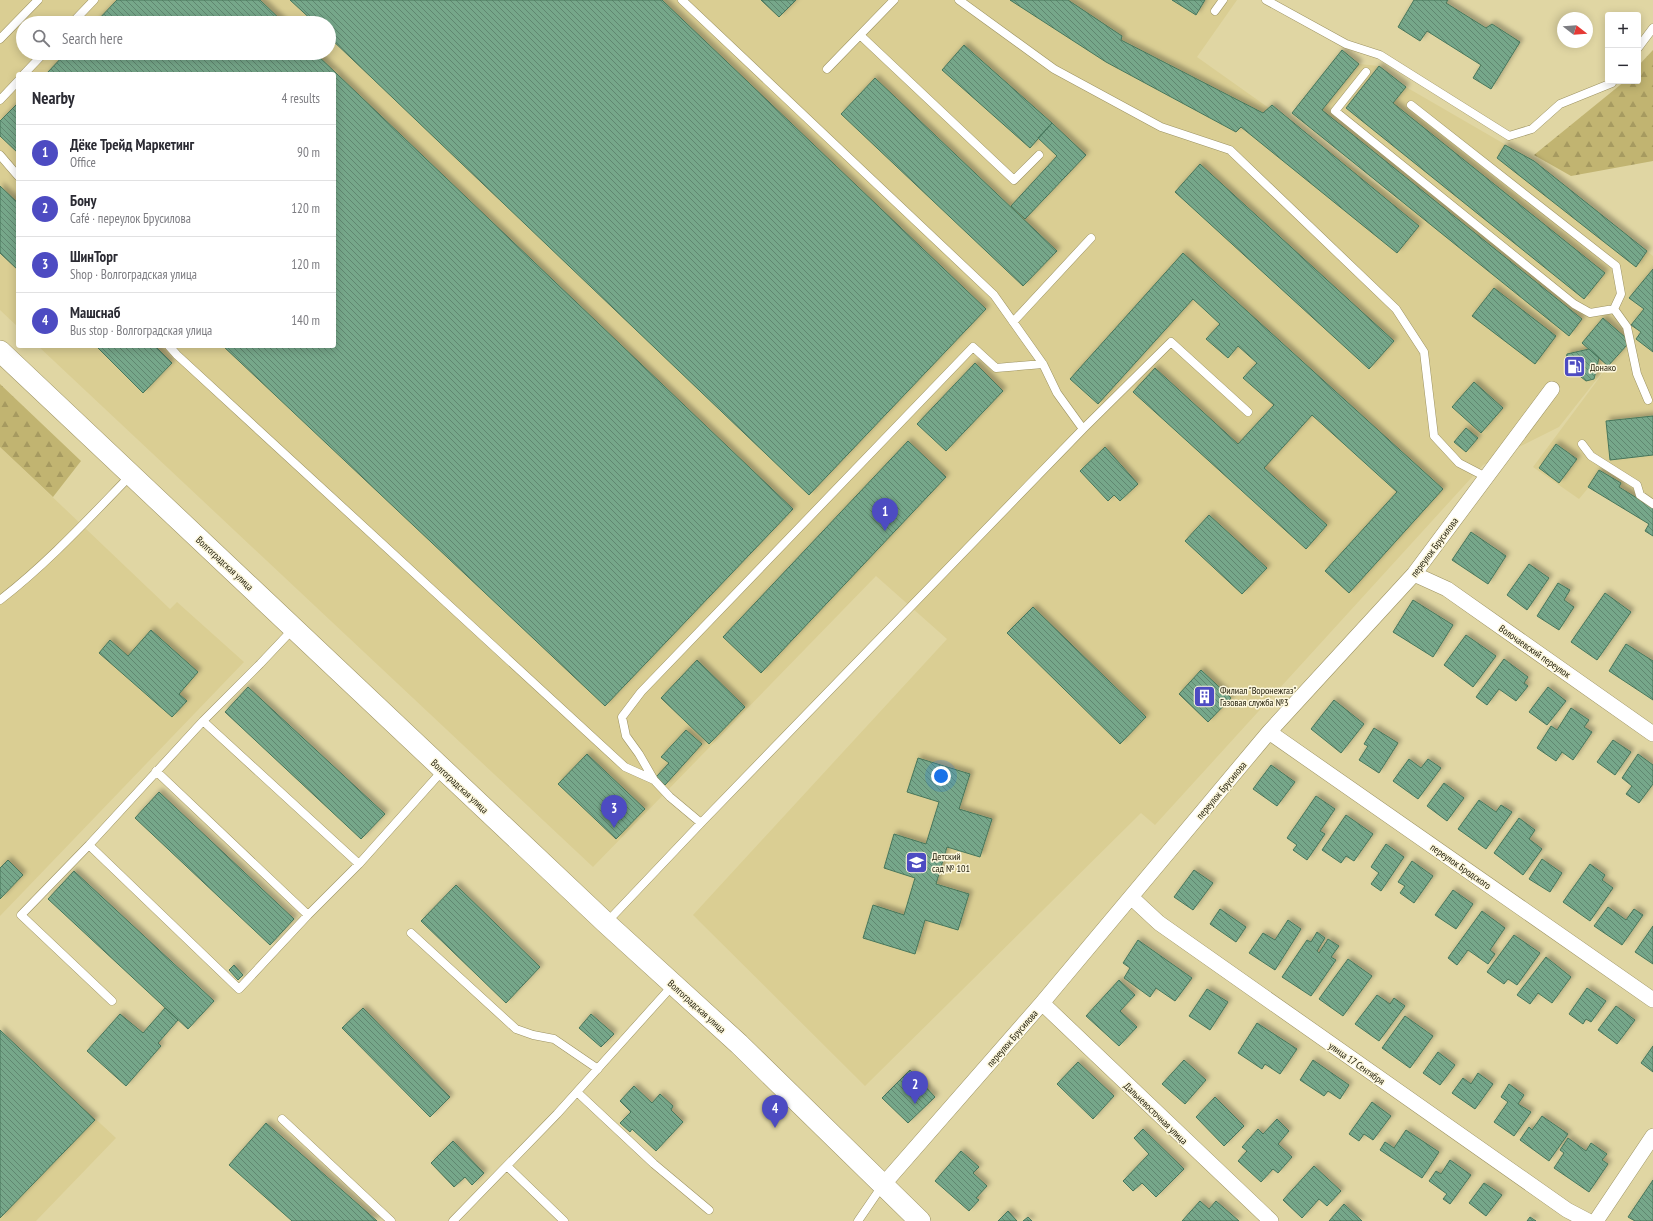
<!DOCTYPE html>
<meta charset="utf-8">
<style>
:root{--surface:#fff;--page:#f7f7f7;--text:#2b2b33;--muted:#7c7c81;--line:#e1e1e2;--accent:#4d4bc2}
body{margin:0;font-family:"PT Sans Narrow",sans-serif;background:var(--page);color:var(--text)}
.controls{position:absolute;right:12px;top:12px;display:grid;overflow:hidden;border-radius:4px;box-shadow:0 2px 10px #0003}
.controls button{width:36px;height:36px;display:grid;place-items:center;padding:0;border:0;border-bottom:1px solid var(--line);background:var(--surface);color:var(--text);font:20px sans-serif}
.compass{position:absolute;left:1557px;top:12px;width:36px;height:36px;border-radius:50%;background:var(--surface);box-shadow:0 2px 10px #0003;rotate:107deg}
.you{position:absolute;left:941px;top:776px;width:14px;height:14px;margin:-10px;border:3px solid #fff;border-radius:50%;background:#1a73e8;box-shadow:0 0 0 6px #1a73e833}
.badge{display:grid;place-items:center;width:26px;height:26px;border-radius:50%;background:var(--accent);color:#fff;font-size:13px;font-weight:700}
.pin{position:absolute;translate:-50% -33px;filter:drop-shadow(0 1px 2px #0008)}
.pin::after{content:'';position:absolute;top:21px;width:14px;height:12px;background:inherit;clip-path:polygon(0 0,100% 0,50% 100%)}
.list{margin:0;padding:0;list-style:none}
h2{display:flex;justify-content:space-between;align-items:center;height:52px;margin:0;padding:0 16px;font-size:17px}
h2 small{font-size:13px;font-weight:400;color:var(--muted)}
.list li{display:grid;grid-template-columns:26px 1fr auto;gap:12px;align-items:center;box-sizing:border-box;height:56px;padding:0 16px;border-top:1px solid var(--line)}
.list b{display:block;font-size:15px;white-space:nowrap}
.list p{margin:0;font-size:13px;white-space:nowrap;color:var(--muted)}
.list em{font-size:13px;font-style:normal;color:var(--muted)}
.icon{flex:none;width:22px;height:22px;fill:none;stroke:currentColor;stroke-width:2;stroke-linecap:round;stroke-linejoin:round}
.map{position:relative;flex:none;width:1653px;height:1221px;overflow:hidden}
.search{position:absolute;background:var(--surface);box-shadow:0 2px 10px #0003;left:16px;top:16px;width:320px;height:44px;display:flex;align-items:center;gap:10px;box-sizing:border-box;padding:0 14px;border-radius:22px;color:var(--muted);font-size:15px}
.panel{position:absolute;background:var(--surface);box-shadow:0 2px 10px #0003;left:16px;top:72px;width:320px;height:276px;border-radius:4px}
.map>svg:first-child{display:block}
.built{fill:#dace93;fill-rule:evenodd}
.forest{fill:url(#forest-firs)}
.building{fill:url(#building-back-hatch);stroke:#47765b;filter:url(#shadow)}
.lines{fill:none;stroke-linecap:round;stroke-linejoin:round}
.lane-casing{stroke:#9c9261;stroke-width:9}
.street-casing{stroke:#9c9261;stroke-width:16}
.secondary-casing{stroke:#9c9261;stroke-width:22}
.lane{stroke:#fff;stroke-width:8}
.street{stroke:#fff;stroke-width:15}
.secondary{stroke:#fff;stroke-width:21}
.labels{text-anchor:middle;stroke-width:3;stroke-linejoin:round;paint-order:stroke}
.poi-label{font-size:10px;fill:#201c08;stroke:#fcf7dd;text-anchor:start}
.street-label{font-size:10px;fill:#201c08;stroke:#fcf7dd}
</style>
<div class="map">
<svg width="1653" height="1221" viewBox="0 0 1653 1221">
<defs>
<pattern id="forest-firs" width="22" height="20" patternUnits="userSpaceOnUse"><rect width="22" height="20" fill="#c1b471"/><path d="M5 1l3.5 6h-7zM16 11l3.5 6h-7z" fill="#a69a60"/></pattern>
<pattern id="building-back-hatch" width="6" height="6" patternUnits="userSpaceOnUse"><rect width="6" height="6" fill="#76a78a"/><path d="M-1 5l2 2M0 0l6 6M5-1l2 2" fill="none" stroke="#60876f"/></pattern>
<filter id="shadow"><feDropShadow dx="3.5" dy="-3.5" stdDeviation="2" flood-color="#0004"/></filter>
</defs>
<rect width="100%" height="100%" fill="#e0d6a3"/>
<path class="built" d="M0,0H1237L1197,57L1407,206L1292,113L1342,50L1359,64L1379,66L1406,87L1534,161L1653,256V536L1645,531L1649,524L1589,487L1579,499L1533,467L1608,366L1627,345L1625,337L1623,336V346L1559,427L1483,465L1155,825L1141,813L865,1086L693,915L947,639L876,576L593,867L38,346H334V74H18V327L0,310ZM23,23H329V53H23Z
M0,447L170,609L177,602L244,662L0,916Z
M0,1030L116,1138L36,1221H0Z"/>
<path class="forest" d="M1653,50V161L1571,176L1534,155L1625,81H1638V66Z
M0,384L81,461L53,497L0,447Z"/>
<path class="building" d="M117,0H260L284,23H95Z
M290,0H662L986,309L809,495L329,37V23H315Z
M761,0H796L779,17Z
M1010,0H1068L1122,36L1121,40L1263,113L1272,105L1419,226L1397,253L1241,127L1236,132L1106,62Z
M1172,0H1205L1196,15Z
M1414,0H1448L1446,3L1486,28L1492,24L1520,42L1491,89L1473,78L1481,65L1427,31L1420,41L1398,27Z
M964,45L1052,123L1030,148L942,70Z
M1342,50L1359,64L1322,110L1582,319L1569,336L1292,113Z
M66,53H315L793,509L605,706L223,346H334V74H46Z
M1379,66L1406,87L1393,103L1605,273L1584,299L1346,108Z
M875,78L1057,251L1023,286L841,114Z
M18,103V153L0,136V121Z
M1052,123L1086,155L1025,219L1011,206L1057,156L1038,138Z
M1505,145L1534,161L1647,251L1636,267L1497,158Z
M1200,164L1394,341L1369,369L1175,192Z
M0,186L18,203V270L0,253Z
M1183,253L1443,489L1349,593L1325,571L1397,492L1312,415L1264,468L1327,525L1306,549L1133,392L1155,368L1238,444L1274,405L1243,378L1257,363L1238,346L1228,358L1206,339L1220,324L1193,299L1098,404L1070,379Z
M1653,269V352L1636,339L1641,332L1631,325L1644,309L1629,298Z
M1494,288L1556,336L1535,364L1472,316Z
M1603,318L1625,337L1627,345L1608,366L1582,343Z
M96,346H155L172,363L143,393Z
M1589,349L1599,358L1594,379L1586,381L1565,364L1567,354Z
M975,363L1003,391L946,451L917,424Z
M1474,382L1503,408L1481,433L1452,407Z
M1653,416V455L1610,460L1606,421Z
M1466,428L1478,438L1466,452L1454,442Z
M908,441L946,477L761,673L723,637Z
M1556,444L1577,459L1559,483L1539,468Z
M1105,447L1138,484L1120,501L1114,495L1108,501L1080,471Z
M1599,470L1621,483L1619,487L1653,508V536L1645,531L1649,524L1588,487Z
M1209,515L1267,568L1242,594L1185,541Z
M1471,532L1506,556L1488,584L1452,560Z
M1529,564L1549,578L1527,610L1507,595Z
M1558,583L1570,590L1564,600L1574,607L1559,630L1537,616Z
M1605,593L1631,612L1597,660L1571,642Z
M1413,600L1453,625L1433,657L1393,632Z
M1033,607L1146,717L1120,744L1007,633Z
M151,630L198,672L179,694L187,701L172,717L99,653L110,640L128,656Z
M1466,635L1496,656L1473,687L1444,665Z
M1626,644L1653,661V700L1609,671Z
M1504,659L1528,677L1524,683L1528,686L1516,701L1499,689L1487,705L1476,697Z
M697,660L745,707L709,744L661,698Z
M1201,670L1231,698L1208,722L1179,694Z
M248,687L385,814L361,839L225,712Z
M1548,687L1566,701L1547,725L1529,712Z
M1334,700L1364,724L1341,753L1311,729Z
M1571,708L1589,720L1584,727L1592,732L1573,760L1562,752L1556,761L1537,748L1551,726L1557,730Z
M1374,728L1398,743L1379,773L1359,760L1368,746L1364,744Z
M686,730L702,744L665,785L656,777L669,763L661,757Z
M1613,740L1631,752L1615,775L1597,762Z
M587,754L645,809L616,839L558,784Z
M1638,754L1653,765V784L1639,803L1626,794L1632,786L1622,778Z
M918,758L970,774L959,809L992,819L980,857L947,847L936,884L969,894L958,930L925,920L915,954L863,938L873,905L904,915L915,878L884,868L894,834L926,844L939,802L907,792Z
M1409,759L1421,768L1428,759L1441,768L1418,799L1393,781Z
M1271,765L1295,782L1277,806L1253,789Z
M1444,783L1464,798L1447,821L1427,806Z
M159,792L294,919L270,945L135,818Z
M1316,796L1335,809L1320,831L1325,834L1307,860L1293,850L1297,845L1287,838Z
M1479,800L1496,812L1501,805L1512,812L1486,849L1458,829Z
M1346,815L1373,834L1354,861L1346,856L1341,863L1322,850Z
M1519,818L1535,830L1529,839L1542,849L1523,875L1494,853Z
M1386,844L1404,857L1381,891L1371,884L1379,873L1371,867Z
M1542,859L1562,873L1550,892L1529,879Z
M8,860L23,875L0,899V868Z
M1412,861L1433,876L1414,903L1400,893L1405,886L1398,882Z
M1590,864L1605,875L1602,880L1613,888L1590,921L1563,902Z
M1194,870L1213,883L1193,910L1174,897Z
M74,871L214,1001L188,1029L48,899Z
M456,885L540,967L506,1003L421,921Z
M1453,890L1473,904L1456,929L1435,915Z
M1608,907L1626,920L1634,909L1643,915L1622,945L1594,926Z
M1220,909L1246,927L1236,942L1210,924Z
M1482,911L1505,928L1490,950L1495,954L1488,964L1468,950L1457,965L1448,958Z
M1288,920L1301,929L1275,970L1249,953L1263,933L1275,940Z
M1653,926V964L1635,952Z
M1317,932L1325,938L1317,951L1319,953L1328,939L1339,946L1331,957L1336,960L1311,996L1282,977L1307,940L1311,942Z
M1514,935L1540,953L1517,985L1508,979L1504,984L1487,972Z
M1138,940L1192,978L1175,1001L1156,988L1150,997L1124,978L1130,968L1123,963Z
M1546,957L1571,977L1552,1003L1538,993L1530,1004L1517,995Z
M1348,959L1372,976L1343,1016L1319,999Z
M234,965L243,975L238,980L229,970Z
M1119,980L1135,995L1120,1011L1137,1027L1119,1046L1086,1016Z
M1587,988L1606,1001L1591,1022L1586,1019L1583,1024L1569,1014Z
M1207,989L1228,1002L1210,1030L1189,1016Z
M1377,995L1390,1004L1394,998L1405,1006L1379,1041L1355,1024Z
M1616,1006L1635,1020L1617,1044L1598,1030Z
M165,1008L178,1020L158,1043L161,1046L126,1086L87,1051L120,1014L143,1033Z
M363,1008L450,1097L430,1117L342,1028Z
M591,1014L614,1034L601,1047L579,1028Z
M1405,1016L1433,1036L1410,1068L1382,1048Z
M1257,1023L1297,1049L1280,1074L1265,1064L1262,1069L1238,1053Z
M0,1030L95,1120L0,1218Z
M1653,1046V1072L1641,1063Z
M1438,1052L1455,1065L1440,1085L1423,1073Z
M1184,1060L1206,1080L1185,1104L1162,1084Z
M1313,1060L1349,1085L1340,1099L1328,1091L1324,1096L1300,1080Z
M1078,1062L1114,1096L1093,1119L1057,1084Z
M910,1070L935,1097L908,1123L882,1098Z
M1478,1073L1493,1084L1475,1109L1452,1093L1463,1078L1471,1084Z
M1509,1084L1524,1095L1518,1104L1531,1112L1514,1136L1494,1122L1508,1102L1501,1097Z
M634,1086L652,1103L660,1094L673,1106L671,1110L683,1122L656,1151L632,1129L630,1132L620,1123L631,1112L620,1101Z
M1215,1097L1244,1126L1224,1146L1196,1117Z
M1372,1102L1391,1116L1373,1140L1364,1134L1359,1141L1349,1134Z
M1542,1116L1568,1134L1549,1161L1520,1140L1529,1127L1532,1130Z
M1277,1119L1289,1131L1278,1144L1292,1157L1278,1173L1273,1169L1261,1182L1238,1161L1247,1151L1242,1147L1258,1129L1263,1134Z
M266,1123L377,1221H292L229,1165Z
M1143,1129L1184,1169L1156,1197L1142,1183L1133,1191L1123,1181L1149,1154L1134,1138Z
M1406,1130L1439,1152L1422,1178L1380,1150L1385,1142L1394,1148Z
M1568,1138L1586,1151L1591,1143L1607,1154L1602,1160L1608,1164L1589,1192L1554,1168L1564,1153L1560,1150Z
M453,1141L484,1173L472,1185L465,1177L454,1187L431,1163Z
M961,1151L979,1167L973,1173L987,1186L976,1198L979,1200L969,1211L935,1181Z
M1450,1160L1471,1175L1450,1204L1443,1199L1447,1194L1429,1181L1436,1171L1441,1174Z
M1314,1166L1341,1191L1327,1206L1319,1199L1302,1218L1283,1200Z
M1653,1180V1221H1635L1628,1217Z
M1484,1183L1502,1195L1486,1216L1469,1203Z
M1200,1201L1209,1209L1216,1201L1239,1221H1182Z
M1344,1204L1362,1221H1329Z
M1008,1211L1017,1221H998Z
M1028,1217L1032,1221H1023Z
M1530,1217L1536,1221H1527Z"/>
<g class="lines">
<defs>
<path id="lane" d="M959,0L1054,69L1161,127L1230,150L1396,309L1424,352L1434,436L1459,463L1486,477
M1266,0L1346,44L1380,55L1509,136L1532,129L1560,104L1612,83L1613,81
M1215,11L1223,0
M72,23L94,0
M860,35L1014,180L1039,155
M0,39L38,0
M1638,48L1653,28
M827,69L894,0
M1366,72L1335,111L1574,304L1590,313L1614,309
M24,74L44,53
M0,100L18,81
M1411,105L1616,266L1621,294L1614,309L1627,327L1637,374L1648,400
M0,155L18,176
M1013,322L1091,238
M169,346L177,355L625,767L654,780L670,797L701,823
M1083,429L1171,342L1248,412
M1582,444L1591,456L1637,485L1640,495L1653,504
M0,600C48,563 89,518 131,475
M203,721L359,864
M156,771L308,915
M654,780L639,754L626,736L622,717L641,692L973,347L996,368L1043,364
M89,845L239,989L308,915L359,864L443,770
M607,922L701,823L1083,429L1057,393L1043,364L994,295L682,0
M411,933L516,1029L533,1035L554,1039L598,1069
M112,1001L21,915L89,845L203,721L260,664L294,628
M577,1092L654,1164L709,1210
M282,1119L391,1221
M507,1166L564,1221
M453,1221L557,1114L673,985
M858,1221L882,1186"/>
<path id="street" d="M1414,574L1447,589L1653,734
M1269,732L1653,1000
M1131,897L1159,923L1567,1210L1588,1221
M1042,1003L1271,1221
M882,1186L1042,1003L1269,732L1414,574L1552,389
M1596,1221L1653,1136"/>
<path id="secondary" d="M0,351L606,923L739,1044L920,1221"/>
</defs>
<use href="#lane" class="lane-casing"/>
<use href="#street" class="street-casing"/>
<use href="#secondary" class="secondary-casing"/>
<use href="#lane" class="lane"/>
<use href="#street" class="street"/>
<use href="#secondary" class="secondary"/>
</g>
<defs>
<symbol id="fuel-square" viewBox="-11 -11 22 22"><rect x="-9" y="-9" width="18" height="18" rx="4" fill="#4d4bc2" stroke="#fcf7dd"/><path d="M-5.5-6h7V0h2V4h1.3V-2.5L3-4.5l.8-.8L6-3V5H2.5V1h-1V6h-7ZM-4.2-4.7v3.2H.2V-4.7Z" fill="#fff"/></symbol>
<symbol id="building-square" viewBox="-11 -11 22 22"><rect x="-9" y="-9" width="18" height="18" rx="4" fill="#4d4bc2" stroke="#fcf7dd"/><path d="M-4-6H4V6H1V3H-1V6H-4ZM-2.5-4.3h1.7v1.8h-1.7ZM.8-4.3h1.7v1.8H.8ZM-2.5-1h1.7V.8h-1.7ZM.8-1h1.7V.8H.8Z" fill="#fff"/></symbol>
<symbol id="school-square" viewBox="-11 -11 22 22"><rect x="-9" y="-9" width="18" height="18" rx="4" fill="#4d4bc2" stroke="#fcf7dd"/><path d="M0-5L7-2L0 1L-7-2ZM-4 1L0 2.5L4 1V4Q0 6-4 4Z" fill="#fff"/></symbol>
</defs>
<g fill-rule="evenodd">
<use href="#fuel-square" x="1562" y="354" width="25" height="25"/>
<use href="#building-square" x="1192" y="684" width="25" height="25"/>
<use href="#school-square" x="904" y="850" width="25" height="25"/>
</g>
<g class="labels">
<g class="poi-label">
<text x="1590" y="371">Донако</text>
<text x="1220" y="694">Филиал "Воронежгаз"<tspan x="1220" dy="12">Газовая служба №3</tspan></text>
<text x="932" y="860">Детский<tspan x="932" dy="12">сад № 101</tspan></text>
</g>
<g class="street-label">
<text transform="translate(1434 547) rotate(-53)" y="4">переулок Брусилова</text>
<text transform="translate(225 563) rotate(43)" y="4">Волгоградская улица</text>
<text transform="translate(1535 651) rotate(35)" y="4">Волочаевский переулок</text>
<text transform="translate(460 786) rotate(43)" y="4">Волгоградская улица</text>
<text transform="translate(1221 790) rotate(-50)" y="4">переулок Брусилова</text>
<text transform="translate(1461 866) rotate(35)" y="4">переулок Бродского</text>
<text transform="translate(697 1006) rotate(42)" y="4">Волгоградская улица</text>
<text transform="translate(1012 1038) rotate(-49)" y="4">переулок Брусилова</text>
<text transform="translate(1357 1063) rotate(35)" y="4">улица 17 Сентября</text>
<text transform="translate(1156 1113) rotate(44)" y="4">Дальневосточная улица</text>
</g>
</g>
</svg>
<div class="controls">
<button>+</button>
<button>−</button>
</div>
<svg class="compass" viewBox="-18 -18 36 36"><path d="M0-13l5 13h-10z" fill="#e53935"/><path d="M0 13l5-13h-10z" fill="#7c7c81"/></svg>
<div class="you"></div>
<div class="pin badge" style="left:885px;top:531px">1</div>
<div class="pin badge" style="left:915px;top:1104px">2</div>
<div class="pin badge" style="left:614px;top:828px">3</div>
<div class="pin badge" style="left:775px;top:1128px">4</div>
<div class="search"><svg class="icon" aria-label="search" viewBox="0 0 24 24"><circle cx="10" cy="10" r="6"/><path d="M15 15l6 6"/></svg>Search here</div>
<section class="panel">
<h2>Nearby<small>4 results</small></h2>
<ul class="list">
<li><span class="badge">1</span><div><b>Дёке Трейд Маркетинг</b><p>Office</p></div><em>90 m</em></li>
<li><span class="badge">2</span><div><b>Бону</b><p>Café · переулок Брусилова</p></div><em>120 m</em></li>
<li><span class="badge">3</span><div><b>ШинТорг</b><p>Shop · Волгоградская улица</p></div><em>120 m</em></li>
<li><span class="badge">4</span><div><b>Машснаб</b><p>Bus stop · Волгоградская улица</p></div><em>140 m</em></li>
</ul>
</section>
</div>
